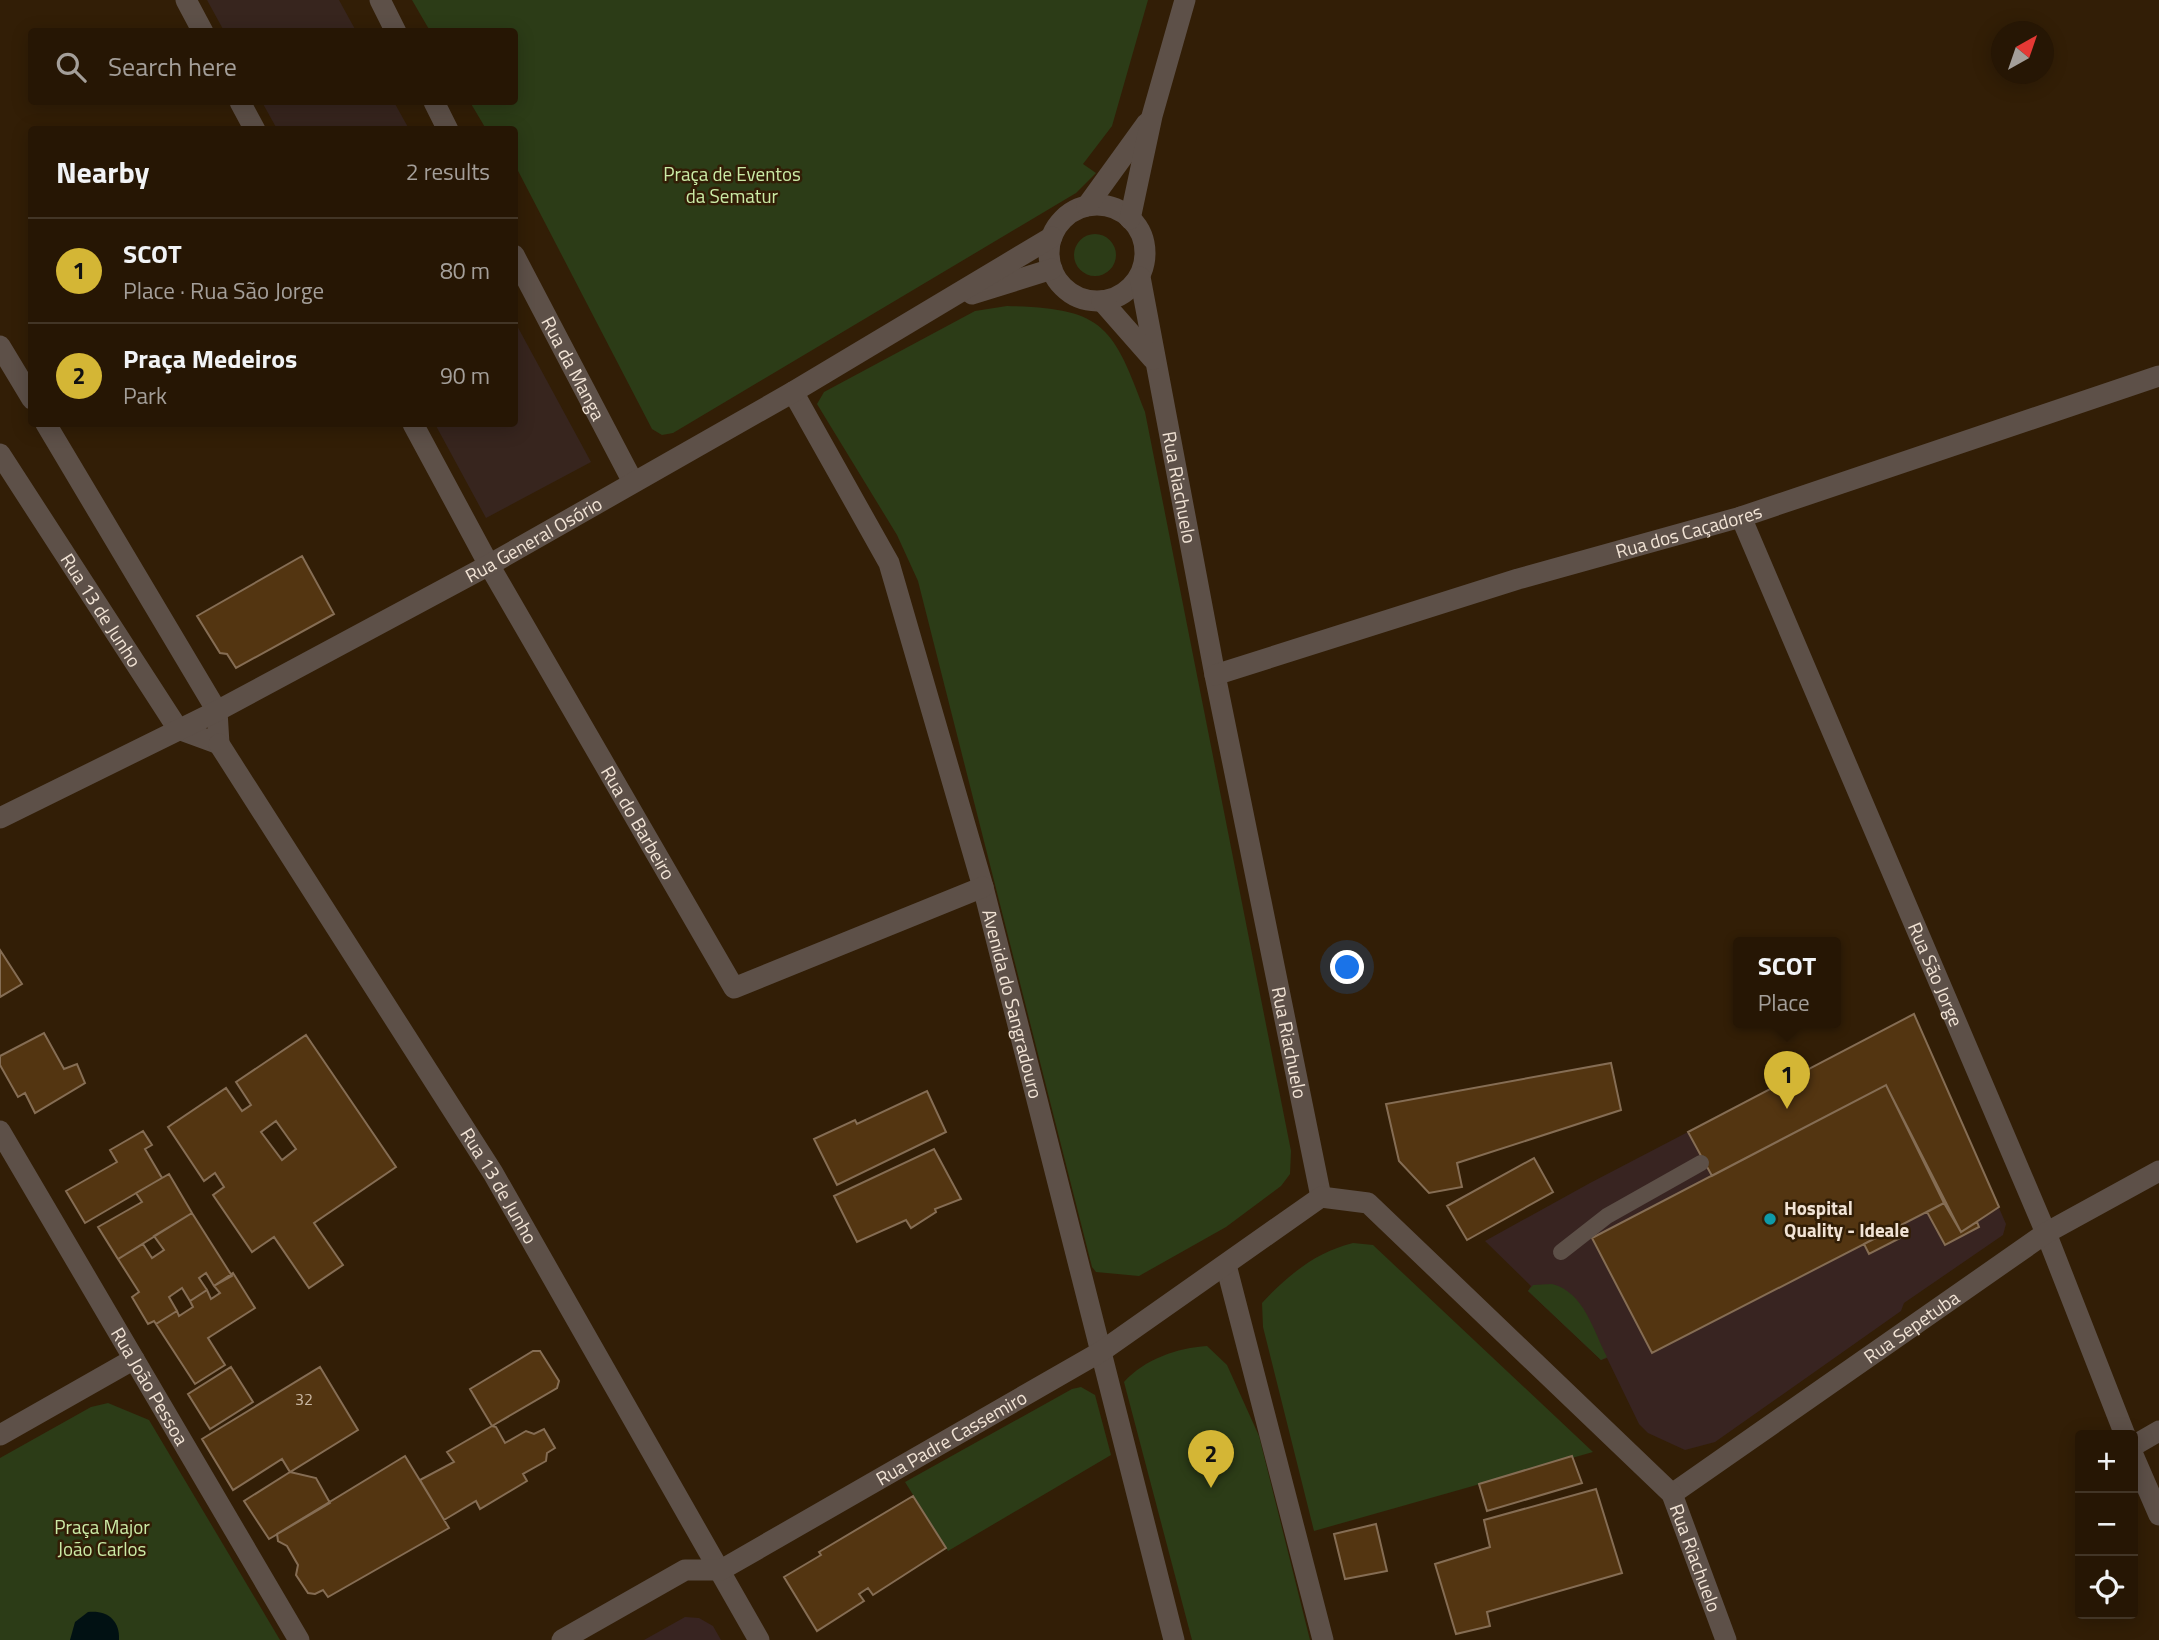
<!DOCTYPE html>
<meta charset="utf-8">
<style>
:root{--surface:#261604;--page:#2e1f0e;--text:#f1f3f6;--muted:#a49f9a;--line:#423526;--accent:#d4b635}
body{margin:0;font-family:"Titillium Web",sans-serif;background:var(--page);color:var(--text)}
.controls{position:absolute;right:21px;bottom:21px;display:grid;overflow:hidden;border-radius:7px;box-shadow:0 4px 18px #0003}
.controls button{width:63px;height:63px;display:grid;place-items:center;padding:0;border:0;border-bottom:2px solid var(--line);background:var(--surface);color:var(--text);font:35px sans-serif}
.compass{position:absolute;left:1991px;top:21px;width:63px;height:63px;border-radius:50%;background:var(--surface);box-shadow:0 4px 18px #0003;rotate:40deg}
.you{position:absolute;left:1348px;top:968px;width:24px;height:24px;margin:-18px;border:5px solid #fff;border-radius:50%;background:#1a73e8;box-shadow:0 0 0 10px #1a73e833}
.badge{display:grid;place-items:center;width:46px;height:46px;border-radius:50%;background:var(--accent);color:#111;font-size:23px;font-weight:700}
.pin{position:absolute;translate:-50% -58px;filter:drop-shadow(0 2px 4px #0008)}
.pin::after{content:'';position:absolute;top:37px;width:24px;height:21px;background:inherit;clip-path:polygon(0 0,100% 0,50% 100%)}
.popup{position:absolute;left:1733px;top:937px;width:108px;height:91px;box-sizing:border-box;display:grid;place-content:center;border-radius:7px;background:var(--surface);filter:drop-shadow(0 2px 5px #0005);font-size:23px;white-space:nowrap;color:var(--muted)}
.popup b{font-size:26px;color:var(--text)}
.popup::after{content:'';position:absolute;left:50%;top:100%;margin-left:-14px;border:14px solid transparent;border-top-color:var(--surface)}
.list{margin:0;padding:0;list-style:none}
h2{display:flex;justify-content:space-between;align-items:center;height:91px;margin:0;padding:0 28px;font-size:30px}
h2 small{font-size:23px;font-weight:400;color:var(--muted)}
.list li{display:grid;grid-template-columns:46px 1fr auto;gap:21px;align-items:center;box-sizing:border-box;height:105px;padding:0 28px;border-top:2px solid var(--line)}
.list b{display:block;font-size:26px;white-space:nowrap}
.list p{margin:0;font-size:23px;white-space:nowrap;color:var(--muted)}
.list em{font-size:23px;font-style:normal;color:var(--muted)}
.icon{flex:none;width:38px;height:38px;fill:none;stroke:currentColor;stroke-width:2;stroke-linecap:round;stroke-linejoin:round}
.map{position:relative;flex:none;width:2159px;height:1640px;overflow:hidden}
.search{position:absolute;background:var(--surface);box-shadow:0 4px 18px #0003;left:28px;top:28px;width:490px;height:77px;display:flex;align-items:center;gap:18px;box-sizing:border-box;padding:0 24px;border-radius:7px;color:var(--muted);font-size:26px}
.panel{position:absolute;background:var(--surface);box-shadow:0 4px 18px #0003;left:28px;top:126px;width:490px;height:301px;border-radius:7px}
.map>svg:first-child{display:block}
.education{fill:#37251e}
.medical{fill:#382421}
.green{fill:#2c3c17}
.water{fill:#011113}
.building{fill:#533511;stroke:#856d54;stroke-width:2;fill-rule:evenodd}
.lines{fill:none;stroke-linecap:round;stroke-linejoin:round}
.service{stroke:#5d5048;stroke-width:16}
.minor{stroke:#5d5048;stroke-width:21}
.tertiary{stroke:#5d5048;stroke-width:21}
.culture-dot{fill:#0f9aa8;stroke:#321e06;stroke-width:2.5}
.labels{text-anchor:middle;stroke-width:5;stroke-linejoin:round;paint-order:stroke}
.number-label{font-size:16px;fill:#cab8a4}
.park-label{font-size:19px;fill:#cbeba6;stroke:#321e06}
.street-label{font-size:19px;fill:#f1e3d5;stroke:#321e06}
.poi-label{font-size:19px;font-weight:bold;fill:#f1e3d5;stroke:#321e06;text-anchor:start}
</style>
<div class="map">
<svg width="2159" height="1640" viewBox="0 0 2159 1640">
<rect width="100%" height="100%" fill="#321e06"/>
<path class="education" d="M207,0H339L356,31H224Z
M262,102H394L409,129H277Z
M515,322L591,462L486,518L435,424H514Z"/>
<path class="medical" d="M1914,1014L2006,1224L2003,1235L1904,1303L1901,1311L1715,1442L1685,1450L1648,1433L1639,1424L1607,1358L1601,1360L1528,1291L1531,1286L1485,1241L1590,1183Z
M685,1617L699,1618L713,1626L721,1640H644Z"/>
<path class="green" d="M412,0H1148L1112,126L1083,164L1096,173L1076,193L673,433L662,435L652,429L515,165L514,130L486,129L470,102H514V32L430,31Z
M1074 255a21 21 0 1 1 42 0a21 21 0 1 1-42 0Z
M1007,306C1103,308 1113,325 1145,412L1291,1151L1290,1174L1281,1186L1226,1227L1139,1276L1096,1272L1092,1267L918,581L897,535L817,404L824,392L975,311Z
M1353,1243L1373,1245L1593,1452L1314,1531L1263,1327L1262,1303C1288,1275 1316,1252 1353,1243Z
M1552,1284C1584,1292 1593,1330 1607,1357L1601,1360L1528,1291L1533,1285Z
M1207,1346L1227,1365L1259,1436L1310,1640H1192L1124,1382C1145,1359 1177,1348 1207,1346Z
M1081,1387L1095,1395L1111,1455L948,1551L905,1482L1072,1389Z
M108,1403L149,1420L280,1640H0V1458L91,1407Z"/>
<path class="water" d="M88,1612C107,1610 120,1620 119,1640H70L75,1622Z"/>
<path class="building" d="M302,556L334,614L236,668L227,654L220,653L197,616Z
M0,950L22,984L0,997Z
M1914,1014L1999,1207L1961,1232L1886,1085L1712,1176L1688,1132Z
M44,1033L64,1069L77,1064L85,1083L35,1113L25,1093L18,1097L0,1065V1056Z
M306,1035L396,1167L314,1223L343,1265L309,1288L274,1237L252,1252L213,1195L224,1187L215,1173L204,1181L168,1127L226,1088L242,1111L251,1105L236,1082ZM276,1121L296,1149L282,1160L261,1132Z
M1611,1063L1621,1110L1457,1163L1462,1187L1429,1193L1399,1161L1386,1104Z
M1886,1085L1944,1203L1652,1353L1592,1238Z
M927,1091L946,1132L837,1185L814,1139L855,1120L857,1124Z
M143,1131L152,1145L145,1149L162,1178L85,1223L66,1191L117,1162L110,1150Z
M934,1149L961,1199L935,1209L936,1212L911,1228L906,1220L857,1242L834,1196Z
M1534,1158L1553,1192L1467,1240L1447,1206Z
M169,1174L192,1213L118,1259L98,1227L142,1202L136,1193Z
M1944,1203L1961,1232L1977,1222L1979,1227L1945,1245L1927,1212Z
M192,1213L232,1276L214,1286L206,1273L199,1278L207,1290L190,1301L182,1288L169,1297L177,1311L156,1324L154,1321L148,1324L132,1297L139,1292L118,1259L143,1244L152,1258L164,1250L154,1236Z
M1896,1227L1902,1237L1869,1254L1864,1244Z
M233,1273L255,1308L208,1338L225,1365L195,1384L156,1324L177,1311L179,1316L193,1307L190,1301L207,1290L211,1299L220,1293L214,1286Z
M533,1351H540L559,1381L557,1388L492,1426L470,1389Z
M231,1367L253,1402L210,1429L188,1394Z
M320,1367L358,1430L290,1472L282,1459L233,1490L202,1439Z
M492,1426L496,1427L505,1443L526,1431L534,1434L544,1429L555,1448L547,1453L546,1461L523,1474L527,1481L480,1509L476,1501L444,1520L420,1480L454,1462L447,1452Z
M405,1456L449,1528L328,1597L323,1590L315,1594L308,1593L296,1575L298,1565L287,1546L278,1541L277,1534Z
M1572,1456L1582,1483L1487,1511L1479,1484Z
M290,1472L316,1478L330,1503L269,1539L244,1501Z
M1596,1489L1622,1573L1487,1612L1490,1626L1456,1634L1435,1564L1490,1547L1484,1520Z
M913,1496L946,1548L873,1595L868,1588L859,1594L864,1601L817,1631L784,1577L821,1555L819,1552Z
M1376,1524L1387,1571L1345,1579L1334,1534Z"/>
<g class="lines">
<path class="service" d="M1561,1252L1607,1216L1701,1163"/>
<g class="minor">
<path d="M186,0L203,32"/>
<path d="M380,0L396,32"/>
<path d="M240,102L255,130"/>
<path d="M434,102L448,130"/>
<circle cx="1097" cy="253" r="48"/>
<path d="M1087,206L1147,123"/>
<path d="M1130,219L1152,116L1185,0"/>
<path id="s1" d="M514,255L633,482"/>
<path id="s2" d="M1140,277L1215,675L1321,1197"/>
<path d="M972,294L1052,269"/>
<path d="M1102,301L1153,359"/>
<path d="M0,346L32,399"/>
<path id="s3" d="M793,392L889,563L983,887L1174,1640"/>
<path id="s4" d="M413,424L489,565L734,988L983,887"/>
<path id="s5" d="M0,454L178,729L219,744L217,711L46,424"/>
<path id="s6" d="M1741,517L2046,1233L2125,1435"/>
<path id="s7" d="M1215,675L1518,579L1741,517L2159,376"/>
<path id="s8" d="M219,744L493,1173L759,1640"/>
<path id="s9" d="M0,818L217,711L489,565L793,392L1052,237"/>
<path id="s10" d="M0,1131L299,1640"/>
<path d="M1226,1265L1323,1640"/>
<path d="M0,1435L134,1359"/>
<path d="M2133,1446L2159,1431"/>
<path d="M2133,1455L2159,1515"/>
<path id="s11" d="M1672,1494L2046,1233L2159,1171"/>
</g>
<path class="tertiary" id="s12" d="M562,1640L685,1570H721L1102,1351L1321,1197L1368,1203L1672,1494L1726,1640"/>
</g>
<circle class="culture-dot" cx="1770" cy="1219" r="7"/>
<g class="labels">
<g class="number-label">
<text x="304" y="1405">32</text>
</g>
<g class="park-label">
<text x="732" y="181">Praça de Eventos<tspan x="732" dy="22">da Sematur</tspan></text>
<text x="102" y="1534">Praça Major<tspan x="102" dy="22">João Carlos</tspan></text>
</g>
<g class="street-label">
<text dy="7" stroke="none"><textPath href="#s1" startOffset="128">Rua da Manga</textPath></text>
<text dy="7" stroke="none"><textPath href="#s2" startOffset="214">Rua Riachuelo</textPath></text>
<text dy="7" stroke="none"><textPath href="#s7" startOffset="495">Rua dos Caçadores</textPath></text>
<text dy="7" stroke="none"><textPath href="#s9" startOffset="602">Rua General Osório</textPath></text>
<text dy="7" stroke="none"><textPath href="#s5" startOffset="186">Rua 13 de Junho</textPath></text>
<text dy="7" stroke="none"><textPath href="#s4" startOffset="458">Rua do Barbeiro</textPath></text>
<text dy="7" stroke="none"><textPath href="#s6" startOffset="497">Rua São Jorge</textPath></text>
<text dy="7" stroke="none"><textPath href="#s3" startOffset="654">Avenida do Sangradouro</textPath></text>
<text dy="7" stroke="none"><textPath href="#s2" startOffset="780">Rua Riachuelo</textPath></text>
<text dy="7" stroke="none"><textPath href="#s8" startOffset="523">Rua 13 de Junho</textPath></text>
<text dy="7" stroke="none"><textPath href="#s11" startOffset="292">Rua Sepetuba</textPath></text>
<text dy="7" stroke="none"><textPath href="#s10" startOffset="296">Rua João Pessoa</textPath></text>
<text dy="7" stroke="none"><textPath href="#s12" startOffset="443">Rua Padre Cassemiro</textPath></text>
<text dy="7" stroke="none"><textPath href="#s12" startOffset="1421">Rua Riachuelo</textPath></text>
</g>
<g class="poi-label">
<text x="1784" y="1215">Hospital<tspan x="1784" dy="22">Quality - Ideale</tspan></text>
</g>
</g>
</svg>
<div class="controls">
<button>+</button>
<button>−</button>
<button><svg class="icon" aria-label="locate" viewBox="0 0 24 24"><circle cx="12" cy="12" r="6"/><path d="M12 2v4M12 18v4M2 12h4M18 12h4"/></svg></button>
</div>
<svg class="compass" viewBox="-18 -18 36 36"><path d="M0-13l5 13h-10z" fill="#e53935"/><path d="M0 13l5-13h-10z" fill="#a49f9a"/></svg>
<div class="you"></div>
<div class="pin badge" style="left:1787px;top:1109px">1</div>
<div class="popup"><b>SCOT</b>Place</div>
<div class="pin badge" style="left:1211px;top:1488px">2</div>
<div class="search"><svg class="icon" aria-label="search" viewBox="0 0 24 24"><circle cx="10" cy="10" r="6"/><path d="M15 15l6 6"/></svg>Search here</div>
<section class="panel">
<h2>Nearby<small>2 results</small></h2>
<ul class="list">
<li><span class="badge">1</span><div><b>SCOT</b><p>Place · Rua São Jorge</p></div><em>80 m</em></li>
<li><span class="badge">2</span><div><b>Praça Medeiros</b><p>Park</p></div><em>90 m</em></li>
</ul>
</section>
</div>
